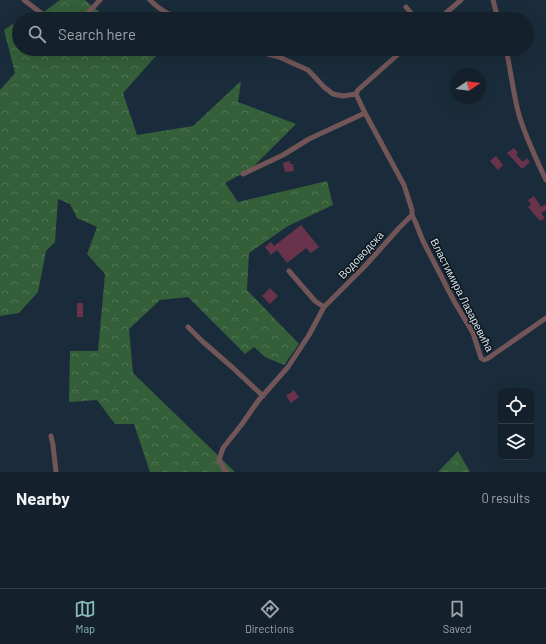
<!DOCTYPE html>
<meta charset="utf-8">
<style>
:root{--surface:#14212c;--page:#1d2934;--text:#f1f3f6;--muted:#9da3a9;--line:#333e48;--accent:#8bbbb9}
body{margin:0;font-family:Barlow,sans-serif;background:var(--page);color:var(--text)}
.controls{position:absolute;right:12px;bottom:12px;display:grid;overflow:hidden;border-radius:8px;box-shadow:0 4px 16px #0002}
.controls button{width:36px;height:36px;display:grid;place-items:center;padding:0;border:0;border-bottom:1px solid var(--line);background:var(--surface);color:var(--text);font:20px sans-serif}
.compass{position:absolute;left:450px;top:68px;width:36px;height:36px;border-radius:50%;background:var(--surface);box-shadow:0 4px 16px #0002;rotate:77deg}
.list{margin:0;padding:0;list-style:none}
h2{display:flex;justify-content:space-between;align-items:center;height:52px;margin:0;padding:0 16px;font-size:17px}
h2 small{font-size:13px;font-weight:400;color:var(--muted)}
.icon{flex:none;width:22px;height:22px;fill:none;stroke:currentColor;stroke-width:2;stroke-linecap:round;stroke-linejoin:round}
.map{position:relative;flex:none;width:546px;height:472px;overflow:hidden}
.search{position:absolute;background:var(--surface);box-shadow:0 4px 16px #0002;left:12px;right:12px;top:12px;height:44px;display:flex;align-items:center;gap:10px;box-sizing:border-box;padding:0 14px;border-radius:22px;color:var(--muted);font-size:15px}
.sheet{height:116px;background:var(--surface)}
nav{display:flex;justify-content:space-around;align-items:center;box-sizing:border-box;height:56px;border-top:1px solid var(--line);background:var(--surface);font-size:11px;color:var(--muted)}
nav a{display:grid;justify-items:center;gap:2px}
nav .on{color:var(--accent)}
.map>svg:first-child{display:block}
.forest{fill:url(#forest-crowns)}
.building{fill:#6a334c}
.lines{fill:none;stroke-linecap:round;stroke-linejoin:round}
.street{stroke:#725557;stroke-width:5}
.labels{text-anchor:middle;stroke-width:3;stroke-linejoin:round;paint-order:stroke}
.street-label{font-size:11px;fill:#d3dfe9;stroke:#0c141a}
</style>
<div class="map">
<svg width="546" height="472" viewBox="0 0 546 472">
<defs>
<pattern id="forest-crowns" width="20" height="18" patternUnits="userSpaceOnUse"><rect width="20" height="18" fill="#345f39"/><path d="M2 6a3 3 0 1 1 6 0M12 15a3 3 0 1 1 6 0" fill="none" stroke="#507656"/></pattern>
</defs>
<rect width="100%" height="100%" fill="#1a2c3b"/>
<path class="forest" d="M60,0H85L108,19H34Z
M13,24L17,31L19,30V49H146L156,56L123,93L137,135L193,126L241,81L238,102L296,124L251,169L225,183L238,202L327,181L333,205L288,226L249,253L247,290L299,344L284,365L265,357L254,347L245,354L188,297L160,300L129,329L133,373L235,472H150L134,424H115L97,400L69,402L70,351H98L105,274L87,254L97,227L77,218L70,204L58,199L55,242L46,251L38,292L19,313L0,316V90L15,73L4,30Z
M458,451L470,472H438Z"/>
<path class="building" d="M514,148L518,153L516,155L523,162L527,158L530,162L522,169L507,153Z
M496,156L503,165L498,170L490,161Z
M290,161V164H293L294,171L285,172L283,163Z
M534,196L541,207L546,204V210L541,213L545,218L540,221L528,207L531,205L528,200Z
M301,225L319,247L311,253L306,248L287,263L277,250L271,255L265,247L271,242L274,246Z
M270,288L278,296L270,304L262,296Z
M77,303H83V317H77Z
M294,390L299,397L291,403L286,396Z"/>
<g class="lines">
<path class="street" d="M24,0L49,19
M150,0C162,12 171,16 187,19
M493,0L498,19
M406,7L416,19
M82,19L100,0
M439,19L461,0
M250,49L279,57L299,66L308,70L324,87L333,94L343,96L356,94
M506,49C511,71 513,93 519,115C526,138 536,159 546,180
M243,174L283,155L309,139L365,113
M412,215L415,221L423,241L454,301L473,333L481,358L484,360L487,359L546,318
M289,271L315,301L324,307
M188,327L202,341L232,367L263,396
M51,436L53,445L56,472
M227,472L224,469L219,460L223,448L242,424L258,401L288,367L309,335L324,307L365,266L399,228L412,215V210L404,185L365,113L356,94L358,90L404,49"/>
</g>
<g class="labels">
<g class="street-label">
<text transform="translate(361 255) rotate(-47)" y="4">Водоводска</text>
<text transform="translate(462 295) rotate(63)" y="4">Властимира Лазаревића</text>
</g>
</g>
</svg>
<div class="controls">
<button><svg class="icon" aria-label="locate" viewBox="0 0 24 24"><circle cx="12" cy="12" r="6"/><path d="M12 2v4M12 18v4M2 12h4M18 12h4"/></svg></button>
<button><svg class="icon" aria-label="layers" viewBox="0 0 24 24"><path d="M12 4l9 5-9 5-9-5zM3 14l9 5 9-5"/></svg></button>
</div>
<svg class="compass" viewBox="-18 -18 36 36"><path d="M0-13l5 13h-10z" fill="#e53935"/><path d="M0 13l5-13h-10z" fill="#9da3a9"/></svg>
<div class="search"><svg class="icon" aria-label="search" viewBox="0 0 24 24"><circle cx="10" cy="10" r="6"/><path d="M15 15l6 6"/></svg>Search here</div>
</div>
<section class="sheet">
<h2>Nearby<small>0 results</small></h2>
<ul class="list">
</ul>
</section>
<nav>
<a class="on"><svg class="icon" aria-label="map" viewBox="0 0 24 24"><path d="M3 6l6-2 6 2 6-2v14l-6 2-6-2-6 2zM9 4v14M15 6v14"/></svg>Map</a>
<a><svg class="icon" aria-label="directions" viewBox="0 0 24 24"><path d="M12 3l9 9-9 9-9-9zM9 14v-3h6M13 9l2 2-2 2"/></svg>Directions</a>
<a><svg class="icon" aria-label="saved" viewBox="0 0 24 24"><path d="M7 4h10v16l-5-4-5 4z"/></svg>Saved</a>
</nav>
